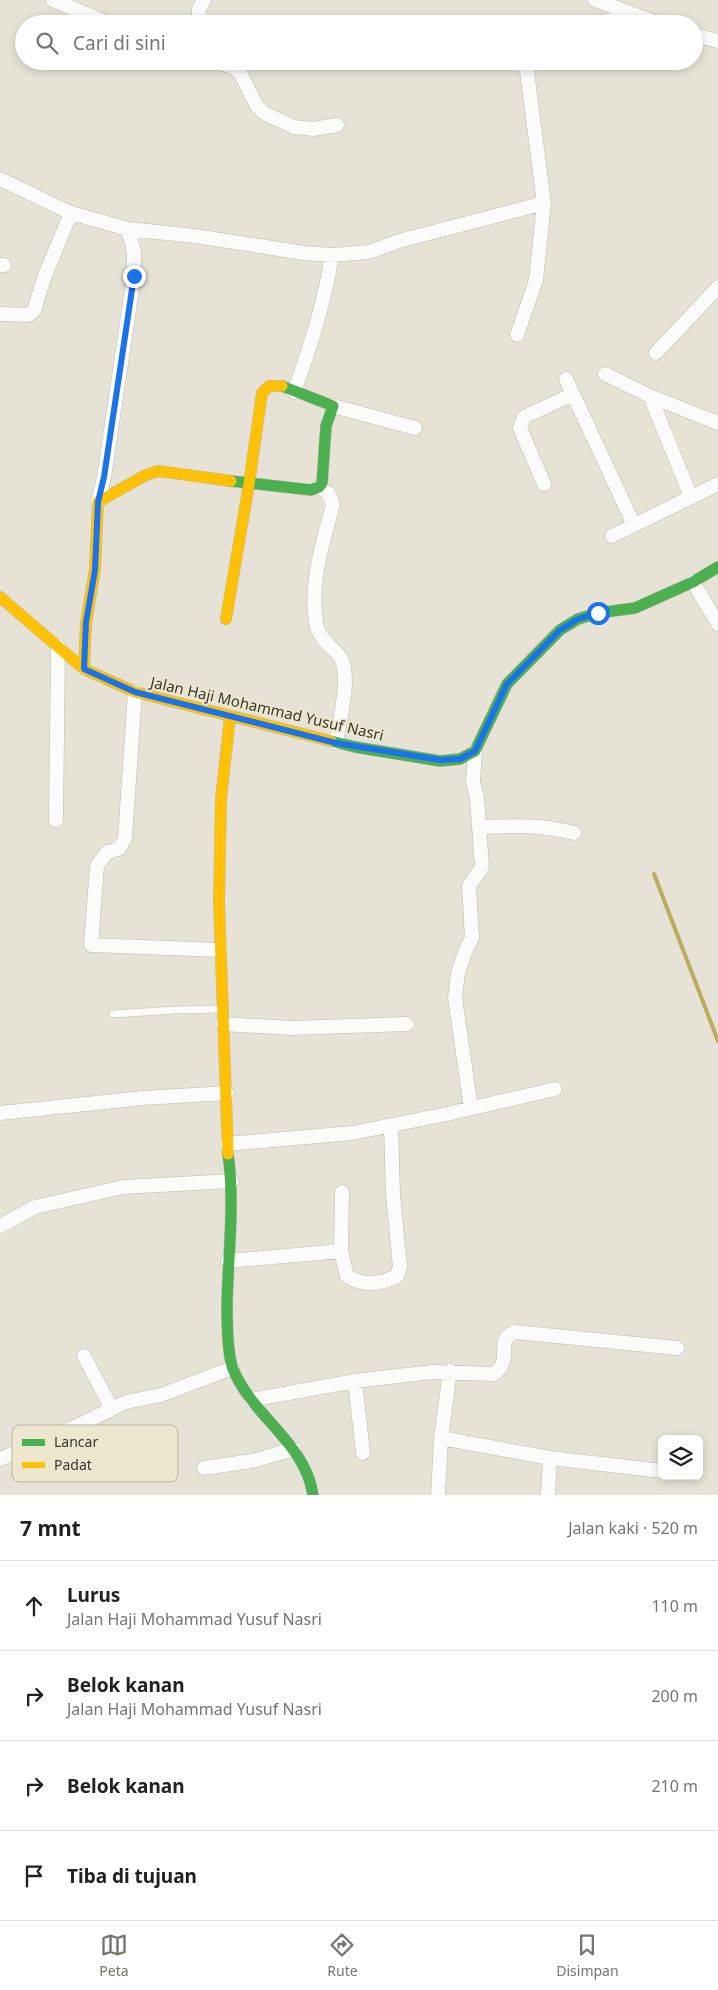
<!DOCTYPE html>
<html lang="id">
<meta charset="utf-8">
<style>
:root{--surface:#fff;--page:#f6f6f6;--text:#202124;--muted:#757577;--line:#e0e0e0;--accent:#767368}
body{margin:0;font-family:"Noto Sans",sans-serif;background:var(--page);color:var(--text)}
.controls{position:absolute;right:15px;bottom:15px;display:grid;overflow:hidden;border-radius:8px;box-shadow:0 2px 8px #0003}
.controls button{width:45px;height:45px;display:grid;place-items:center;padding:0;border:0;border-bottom:1px solid var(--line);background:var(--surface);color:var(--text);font:25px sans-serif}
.stop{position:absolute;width:15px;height:15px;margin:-11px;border:4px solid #1a73e8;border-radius:50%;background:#fff}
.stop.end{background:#1a73e8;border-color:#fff;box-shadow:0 1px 5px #0008}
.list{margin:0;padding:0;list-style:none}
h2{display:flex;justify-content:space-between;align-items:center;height:65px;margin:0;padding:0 20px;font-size:21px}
h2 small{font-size:16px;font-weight:400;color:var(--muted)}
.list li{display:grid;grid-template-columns:32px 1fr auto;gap:15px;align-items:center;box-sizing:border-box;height:90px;padding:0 20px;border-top:1px solid var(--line)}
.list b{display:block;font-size:19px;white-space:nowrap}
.list p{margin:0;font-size:16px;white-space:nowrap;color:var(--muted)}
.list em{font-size:16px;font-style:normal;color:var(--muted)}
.icon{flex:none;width:28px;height:28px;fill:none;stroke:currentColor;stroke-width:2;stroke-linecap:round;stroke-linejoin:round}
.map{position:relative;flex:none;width:718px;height:1495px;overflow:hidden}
.search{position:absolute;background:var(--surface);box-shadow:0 2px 8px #0003;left:15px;right:15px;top:15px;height:55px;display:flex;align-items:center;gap:12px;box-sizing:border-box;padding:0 18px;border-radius:28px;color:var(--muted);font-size:19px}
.sheet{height:425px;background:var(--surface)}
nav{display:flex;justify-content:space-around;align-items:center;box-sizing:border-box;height:70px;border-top:1px solid var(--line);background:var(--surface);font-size:14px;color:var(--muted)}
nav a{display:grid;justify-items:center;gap:2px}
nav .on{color:var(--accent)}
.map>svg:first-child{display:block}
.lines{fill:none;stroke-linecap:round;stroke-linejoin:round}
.stream{stroke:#bcaa5d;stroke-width:4}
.lane-casing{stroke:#bcb9ae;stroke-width:8}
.street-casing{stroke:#bcb9ae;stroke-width:15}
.fast-casing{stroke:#bcb9ae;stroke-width:12}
.slow-casing{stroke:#bcb9ae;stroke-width:12}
.lane{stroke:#fbfbf9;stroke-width:7}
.street{stroke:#fbfbf9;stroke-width:14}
.fast{stroke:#4caf50;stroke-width:11}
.slow{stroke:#ffc107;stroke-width:11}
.route{stroke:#1a73e8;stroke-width:6}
.labels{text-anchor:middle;stroke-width:4;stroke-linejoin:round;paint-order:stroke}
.street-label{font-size:15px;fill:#39362d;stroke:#ede7cf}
.key{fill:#ede7cf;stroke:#b7b29e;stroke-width:1}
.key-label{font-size:14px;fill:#39362d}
</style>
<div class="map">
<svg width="718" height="1495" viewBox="0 0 718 1495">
<rect width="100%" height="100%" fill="#e6e3d6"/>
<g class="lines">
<path class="stream" d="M654,874L718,1041"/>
<defs>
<path id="lane" d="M113,1014L175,1010L222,1009"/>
<path id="street" d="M53,0L110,24
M595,0L660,24
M198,24L199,9L204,0
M591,24L636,15
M694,35L718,41
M214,61L233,67L240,73L257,106L264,113L294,127L313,129L337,125
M0,179L71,213L128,229L195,236L304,253L332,255L369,252L399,241L544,203
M0,265H4
M0,314L28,315L34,311L44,278L71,213
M517,335L536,280L544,203L527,72L528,61
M656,353L718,287
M605,374L650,396L718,423
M566,379L634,525
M294,392C311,345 324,304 332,255
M650,396L691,497
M333,406L415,428
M544,484L520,428L524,417L573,394
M319,487L328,493L333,504C323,544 308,586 317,627C320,640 333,647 340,657C352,674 339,722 336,743
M98,502L104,477L134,276V251L128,229
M612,536L718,484
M693,582L718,624
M135,692L125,838L119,849L107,852L97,866L91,945L220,950
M56,820L58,646
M479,827C514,826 539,824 574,833
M223,1024L292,1028L407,1024
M471,1108L455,998L458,973L466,949L472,938L469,886L482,867L477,798L473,782L475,751
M0,1113L143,1098L227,1093
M227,1144L352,1133L447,1114L555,1089
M342,1192L341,1251L347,1276C365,1287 379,1284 397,1276L400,1267L393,1194L391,1126
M0,1226L35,1207L123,1187L232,1181
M228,1261L341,1251
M84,1356L112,1409
M355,1381L363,1453
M251,1400L355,1381L432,1372L494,1374C514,1360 494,1339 515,1332L677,1348
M441,1438L550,1458L662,1471
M0,1459L77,1426L126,1402L161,1395L232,1368
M204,1468L252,1461L294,1449
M438,1495L441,1438L450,1371
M548,1495L550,1458"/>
<path id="fast" d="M231,481L311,490L319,487L322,483L326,426L333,406L282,386
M331,741L355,747L440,761L460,759L475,751L507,684L560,630L578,619L598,613L635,608L693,582L718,567
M228,1154C235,1203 228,1255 227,1305C227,1321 227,1354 233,1369C252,1416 305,1442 313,1495"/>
<path id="slow" d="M0,597L84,669L135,692L331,741
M226,619L249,484L262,393L269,386H282
M84,669L86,623L95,569L98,502L144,476L158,471L231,481
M228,1154L219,902L221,799L230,717"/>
</defs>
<use href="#lane" class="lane-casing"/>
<use href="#street" class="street-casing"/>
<use href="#fast" class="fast-casing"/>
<use href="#slow" class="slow-casing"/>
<use href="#lane" class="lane"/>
<use href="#street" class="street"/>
<use href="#fast" class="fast"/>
<use href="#slow" class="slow"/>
</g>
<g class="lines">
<path class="route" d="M134,276L104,477L98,502L95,570L86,622L84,669L135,692L336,743L440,760L460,759L475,751L507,684L560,630L578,619L598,613"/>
</g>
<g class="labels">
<g class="street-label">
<text transform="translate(267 709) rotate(13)" y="5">Jalan Haji Mohammad Yusuf Nasri</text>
</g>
</g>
<rect x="12" y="1425" width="166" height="57" rx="8" class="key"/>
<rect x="22" y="1439" width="23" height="7" fill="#4caf50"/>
<rect x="22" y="1462" width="23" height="6" fill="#ffc107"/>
<g class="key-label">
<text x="54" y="1447">Lancar</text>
<text x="54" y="1470">Padat</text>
</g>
</svg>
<div class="controls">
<button><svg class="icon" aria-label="layers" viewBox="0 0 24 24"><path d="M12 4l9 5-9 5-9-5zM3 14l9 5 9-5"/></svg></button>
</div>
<div class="stop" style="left:598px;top:613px"></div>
<div class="stop end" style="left:134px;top:276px"></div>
<div class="search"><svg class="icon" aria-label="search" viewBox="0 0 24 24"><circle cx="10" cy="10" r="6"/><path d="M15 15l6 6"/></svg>Cari di sini</div>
</div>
<section class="sheet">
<h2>7 mnt<small>Jalan kaki · 520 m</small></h2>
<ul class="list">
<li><svg class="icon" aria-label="ahead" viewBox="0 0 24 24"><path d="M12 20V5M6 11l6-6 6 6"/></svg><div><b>Lurus</b><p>Jalan Haji Mohammad Yusuf Nasri</p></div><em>110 m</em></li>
<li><svg class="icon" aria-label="right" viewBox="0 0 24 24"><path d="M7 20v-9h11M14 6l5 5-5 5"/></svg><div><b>Belok kanan</b><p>Jalan Haji Mohammad Yusuf Nasri</p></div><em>200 m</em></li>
<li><svg class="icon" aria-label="right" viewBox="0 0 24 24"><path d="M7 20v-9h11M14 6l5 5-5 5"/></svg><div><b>Belok kanan</b></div><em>210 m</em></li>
<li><svg class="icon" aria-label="arrive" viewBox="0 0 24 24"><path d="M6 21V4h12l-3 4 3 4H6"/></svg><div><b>Tiba di tujuan</b></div></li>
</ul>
</section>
<nav>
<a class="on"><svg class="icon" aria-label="map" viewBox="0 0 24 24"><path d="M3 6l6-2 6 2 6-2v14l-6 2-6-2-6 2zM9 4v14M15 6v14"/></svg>Peta</a>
<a><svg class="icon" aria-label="directions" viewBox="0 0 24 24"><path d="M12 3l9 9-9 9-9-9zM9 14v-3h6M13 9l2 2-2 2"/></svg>Rute</a>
<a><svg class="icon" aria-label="saved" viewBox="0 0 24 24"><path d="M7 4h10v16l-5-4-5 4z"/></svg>Disimpan</a>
</nav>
